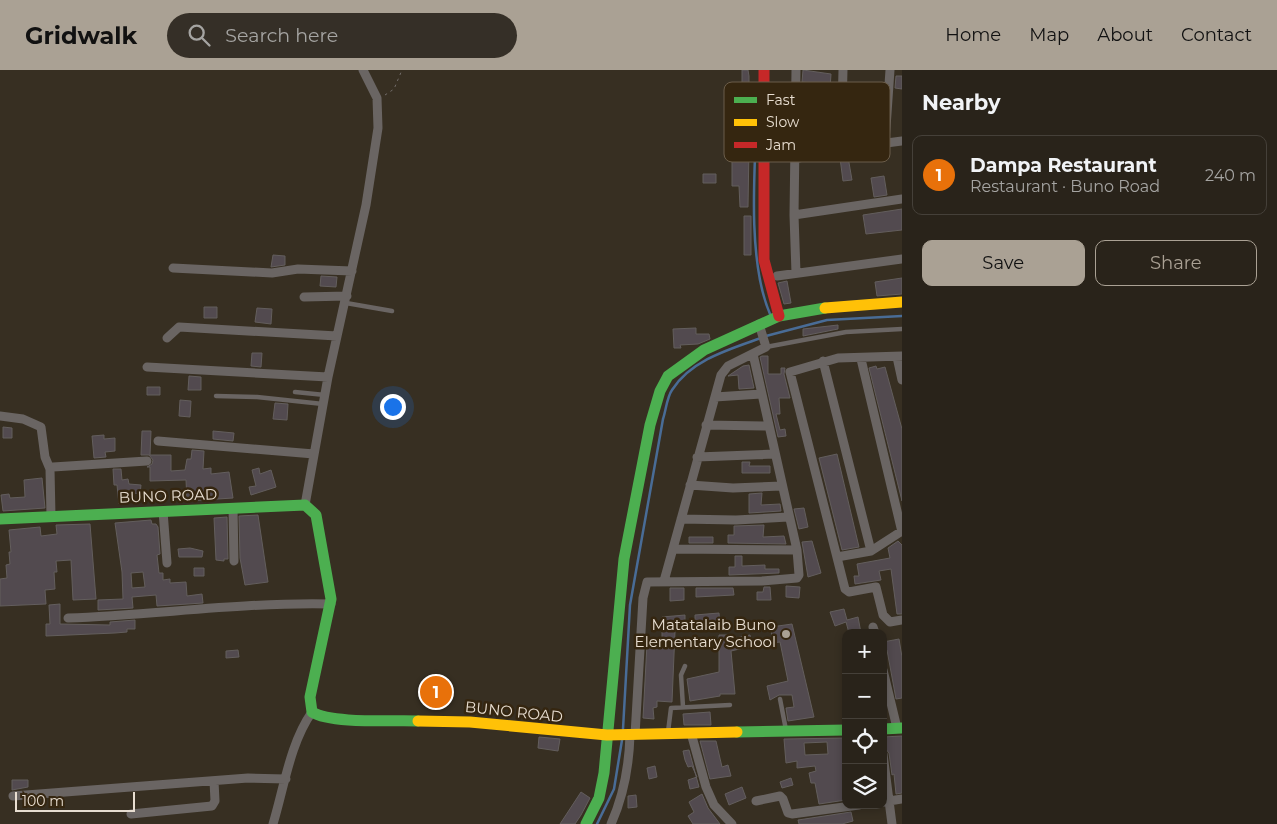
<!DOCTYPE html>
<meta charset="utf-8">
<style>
:root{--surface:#29231a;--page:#352f27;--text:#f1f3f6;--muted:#a5a4a2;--line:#454039;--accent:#aaa194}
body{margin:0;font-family:Montserrat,sans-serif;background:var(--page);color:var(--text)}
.controls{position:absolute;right:15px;bottom:15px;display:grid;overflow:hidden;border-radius:10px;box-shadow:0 2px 8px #0003}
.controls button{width:45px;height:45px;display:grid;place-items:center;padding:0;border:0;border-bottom:1px solid var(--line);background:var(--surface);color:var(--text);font:25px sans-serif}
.scale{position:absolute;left:15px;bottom:12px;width:120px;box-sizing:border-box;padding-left:5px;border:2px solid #e8ded1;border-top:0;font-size:14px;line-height:18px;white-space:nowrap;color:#e8ded1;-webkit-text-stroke:4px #352610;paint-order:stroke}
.you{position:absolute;left:392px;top:336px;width:18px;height:18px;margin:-12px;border:4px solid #fff;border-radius:50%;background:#1a73e8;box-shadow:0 0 0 8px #1a73e833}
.badge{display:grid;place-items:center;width:32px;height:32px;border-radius:50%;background:var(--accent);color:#fff;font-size:16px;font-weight:700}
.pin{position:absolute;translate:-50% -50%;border:2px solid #fff;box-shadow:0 1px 5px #0006}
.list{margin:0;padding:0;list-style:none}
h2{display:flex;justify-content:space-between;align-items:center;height:65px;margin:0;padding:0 20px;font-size:21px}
h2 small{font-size:16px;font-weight:400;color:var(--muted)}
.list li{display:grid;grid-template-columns:32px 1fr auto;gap:15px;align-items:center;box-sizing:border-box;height:80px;margin:0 10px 10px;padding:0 10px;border:1px solid var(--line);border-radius:10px}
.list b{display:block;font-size:19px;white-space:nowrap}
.list p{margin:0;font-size:16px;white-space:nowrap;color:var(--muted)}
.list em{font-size:16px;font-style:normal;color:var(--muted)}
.actions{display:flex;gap:10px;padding:15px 20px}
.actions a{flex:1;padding:11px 0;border:1px solid var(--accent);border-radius:10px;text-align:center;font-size:18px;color:var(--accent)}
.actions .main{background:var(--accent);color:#111}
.icon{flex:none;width:28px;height:28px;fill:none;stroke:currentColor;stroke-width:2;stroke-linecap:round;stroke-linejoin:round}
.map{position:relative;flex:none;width:902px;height:754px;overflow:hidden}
header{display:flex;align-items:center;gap:30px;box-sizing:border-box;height:70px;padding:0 25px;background:var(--accent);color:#111}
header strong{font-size:24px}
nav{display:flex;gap:28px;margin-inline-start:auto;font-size:18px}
.search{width:350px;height:45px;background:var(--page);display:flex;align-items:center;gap:12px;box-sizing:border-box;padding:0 18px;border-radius:28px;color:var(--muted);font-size:19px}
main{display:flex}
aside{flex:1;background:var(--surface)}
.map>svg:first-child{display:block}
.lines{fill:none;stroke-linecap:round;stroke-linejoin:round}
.stream{stroke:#496c96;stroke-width:2.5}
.building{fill:#524a4f;stroke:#635e5d;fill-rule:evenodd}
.path{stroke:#716b69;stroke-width:1;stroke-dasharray:2.5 4;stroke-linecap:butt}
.lane{stroke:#6a6563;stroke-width:4.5}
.street{stroke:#6a6563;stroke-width:9}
.fast{stroke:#4caf50;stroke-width:11}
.slow{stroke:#ffc107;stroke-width:11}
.jam{stroke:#c62828;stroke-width:11}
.poi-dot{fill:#aaa194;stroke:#352610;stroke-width:2}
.labels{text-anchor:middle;stroke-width:5;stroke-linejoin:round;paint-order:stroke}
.street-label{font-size:15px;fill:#e8ded1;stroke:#352610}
.poi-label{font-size:15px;fill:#e8ded1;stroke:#352610;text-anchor:end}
.key{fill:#352610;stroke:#6b5d4a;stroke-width:1}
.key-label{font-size:14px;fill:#e8ded1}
</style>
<header>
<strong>Gridwalk</strong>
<div class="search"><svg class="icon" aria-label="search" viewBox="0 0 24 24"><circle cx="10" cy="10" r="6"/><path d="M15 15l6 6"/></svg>Search here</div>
<nav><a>Home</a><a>Map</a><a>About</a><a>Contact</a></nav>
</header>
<main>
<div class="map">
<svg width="902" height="754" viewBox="0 0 902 754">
<rect width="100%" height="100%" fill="#372f22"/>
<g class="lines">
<path class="stream" d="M758,19C756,83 745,186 770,244
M766,266L827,250L902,246
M623,659L630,535L663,349C666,340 667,327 672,320C691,290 730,279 761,268
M597,754L614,719L622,670"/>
</g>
<path class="building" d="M742,0H748L749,6V49H743L742,42H737V33H742Z
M803,0L831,4L830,19L811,17V13L802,12Z
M896,6H902V19L895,18Z
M725,76H749L748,137H740L739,116H732V86L725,87Z
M848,87L852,110L843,111L840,88Z
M703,104H716V113H703Z
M884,106L887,125L874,127L871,108Z
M902,139V160L866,164L863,145Z
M744,146H751V185H744Z
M273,185L285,186V195L271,197Z
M321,206L337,207L336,217L320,216Z
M902,208V224L877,226L875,212Z
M787,211L791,233L784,234L778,213Z
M204,237H217V248H204Z
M257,238L272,239L271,254L255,252Z
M838,255V259L803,266V259Z
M696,258V264H709L710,269L698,274L680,275L681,278H674L673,259Z
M252,283H262L261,297L251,296Z
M762,286H768V304H781V298H785L784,304L790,328H779L780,344H776L780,360L785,359L786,366L778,367L760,287Z
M749,295L754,318L739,319L738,305L728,306L743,296Z
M876,296L877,299L885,297L902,359V431L869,298Z
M189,306L201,307V320H188Z
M147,317H160V325H147Z
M180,330L191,331L190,347L179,346Z
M275,333L288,334L287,350L273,349Z
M3,357L12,358V368H3Z
M142,361H151L150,385H171V401L185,400L187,389H191L192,380L204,381L203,399L211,398V404L229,402L233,428L187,431L186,410L150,411V397H147L152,394L153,390L149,385H141Z
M213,361L234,363L233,371L213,369Z
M104,365V369L115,368V381L105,382L106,387L94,388L92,366Z
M837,384L859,477L842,480L819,388Z
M742,392H750L749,396H770V403H742Z
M259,398L260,404L271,400L276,417L251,425L249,417L256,416L252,400Z
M113,399H121L122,410L128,409L129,414L141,415L140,424L127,422L129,433L119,434L117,415H114Z
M42,408L45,438L3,441L1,425L9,424L10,428L25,427L24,410Z
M762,423L761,435L780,434L781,441L749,443V424Z
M804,438L808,457L799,459L794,439Z
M258,445L268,512L245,515L240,488L239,446Z
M227,447L228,489H224V491L216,490L214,448Z
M151,450L152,454H156L158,457L160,484L157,485L159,503H163V510L170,509V513L186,512L187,526L202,524L203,533L157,536L156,525L132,527L133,538L98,540V530L123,529L122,502L115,453ZM143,502L145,517L132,518L131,503Z
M90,454L96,529L73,530L71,490L56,491L57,502H54L55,519L45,520L46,534L0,536V509L7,508L6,495L10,494L9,482H11L9,460L40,457L41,466L57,464L56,455Z
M764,455L763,467L784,466L786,474L728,473V465H734V456Z
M689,467H713V473H689Z
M812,471L821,503L808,507L802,472Z
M898,471L902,475V544H897L891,499L879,501L881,510L855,514L854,506H859L857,494L890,488L888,478Z
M190,478L203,481L202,487H179L178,479Z
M735,486H742V496L765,495V499H779V503L729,505V497H735Z
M194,498H204V506H194Z
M786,516L800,517L799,528L786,527Z
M764,517H770L771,530H757V522H763Z
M670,518H684V530L670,531Z
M696,518H733L734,525L696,527Z
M60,534V554L110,555V552L135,550V559H127V562L115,563L46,566V554H50L49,535Z
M844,539L847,550L858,547L861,563H849L846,552L835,556L830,542Z
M719,543L720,558L695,560V545Z
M685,545V560L675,561L672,632L657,631V637L653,638L654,649L643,648L647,574L662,575V547Z
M792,554L814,647L788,651L786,638L794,637L792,625H779L770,630L767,616L788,611L780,572L772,573L771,557Z
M719,565H731V569L750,565L752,576L731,581L735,624H720V626L690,631L687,609L719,602Z
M899,569L902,587V628L896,629L887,580L883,581V572Z
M238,580L239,587L226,588V581Z
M710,642L711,655H684L683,644Z
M902,666V723L896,724L894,704L892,705L889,683L885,678L883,667Z
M539,667L560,669L558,681L538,678Z
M846,668V730L819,734L815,713H811L809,703L816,701L815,696L797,698V691L786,693L784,669ZM827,672L828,684L805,685L804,673Z
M700,671H716L722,697L728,695L731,706L710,709Z
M689,680L699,717L690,719L688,710L697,707L692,696L688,697L685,690L683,681Z
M655,696L657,707L649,709L647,698Z
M791,708L793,715L782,718L780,712Z
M12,710H28V717L12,720Z
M742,717L746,728L729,735L725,724Z
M581,722L590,728L581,745L575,754H560Z
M702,724L708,738L720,754H693L688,746L694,742L689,732Z
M636,725L637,737L628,738V726Z
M851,742L853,751L842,754H799L798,750Z"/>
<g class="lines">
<path class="path" d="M385,25L394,19L402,0"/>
<path class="lane" d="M346,233L392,241
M766,277L846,262L902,259
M295,322L325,325
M216,326L257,327L323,334
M780,629L786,660
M683,637L681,605L685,596
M668,662L671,638L730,635"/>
<path class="street" d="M796,0L794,145L796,203
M885,72L890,0
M841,79L843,0
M794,89L841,79L902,71
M794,145L902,129
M173,198L272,203L298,199L352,201
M777,206L902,189
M304,227L347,226
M167,268L179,257L337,266
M902,286L838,288L790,302L845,519L849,522L876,517L883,545L890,552L902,550
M897,287L902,310
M861,289L902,462
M823,291L871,481
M147,297L328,307
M715,327L761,324
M0,346L23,349L41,357L45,387L50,399
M706,355L768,356
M158,371L314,384
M697,387L774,384
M690,415L733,418L782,416
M305,435L328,307L366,135L378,58L377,28L363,0
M233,438L234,491
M163,441L167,493
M51,446L50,399L53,397L147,391
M681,449L736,450L788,447
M673,479L797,480
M837,487L871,481L902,461
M664,511L721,305L728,296L766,277L759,254
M68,548C156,545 242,532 331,534
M873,557L875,563
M883,600L897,658
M691,663L706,717L714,735L732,754
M635,665L643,528L647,512L762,511L797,508L799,505L797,480L753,284
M883,684L892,754
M13,726L248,708L286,709
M756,731L780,726L783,729L788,743L792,744L859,735
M883,732L902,729
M131,744L212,736L215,731L214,711
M273,754C284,718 290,673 312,642
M611,754C624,725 629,698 630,665"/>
<path class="fast" d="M0,449L305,435L316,445L331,529L310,627L312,642C331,654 393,650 418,651
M883,659L902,658
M737,662L846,660
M586,754L599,728L604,703L624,489L650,355L660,321L668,306L704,280L779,246L825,238"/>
<path class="slow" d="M825,238L902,232
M418,651L470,652L607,665L737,662"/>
<path class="jam" d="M764,0V190L779,246"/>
</g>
<circle class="poi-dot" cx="786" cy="564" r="5"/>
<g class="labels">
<g class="street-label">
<text transform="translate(168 426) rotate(-2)" y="5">BUNO ROAD</text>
<text transform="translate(514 642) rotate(6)" y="5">BUNO ROAD</text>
</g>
<g class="poi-label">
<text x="776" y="560">Matatalaib Buno<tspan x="776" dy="17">Elementary School</tspan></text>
</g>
</g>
<rect x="724" y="12" width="166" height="80" rx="8" class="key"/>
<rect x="734" y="27" width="23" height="6" fill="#4caf50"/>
<rect x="734" y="49" width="23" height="7" fill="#ffc107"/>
<rect x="734" y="72" width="23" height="6" fill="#c62828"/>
<g class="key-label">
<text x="766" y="35">Fast</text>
<text x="766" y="57">Slow</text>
<text x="766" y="80">Jam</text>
</g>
</svg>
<div class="controls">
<button>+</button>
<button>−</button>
<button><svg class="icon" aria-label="locate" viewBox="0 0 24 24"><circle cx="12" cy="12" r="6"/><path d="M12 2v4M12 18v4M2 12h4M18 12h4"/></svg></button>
<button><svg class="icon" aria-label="layers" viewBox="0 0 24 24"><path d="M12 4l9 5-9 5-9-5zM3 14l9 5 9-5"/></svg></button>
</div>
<div class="scale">100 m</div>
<div class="you"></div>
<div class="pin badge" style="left:436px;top:622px;background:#e8710a">1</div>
</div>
<aside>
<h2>Nearby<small></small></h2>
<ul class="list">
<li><span class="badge" style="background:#e8710a">1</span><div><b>Dampa Restaurant</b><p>Restaurant · Buno Road</p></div><em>240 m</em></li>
</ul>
<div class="actions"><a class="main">Save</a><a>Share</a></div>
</aside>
</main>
